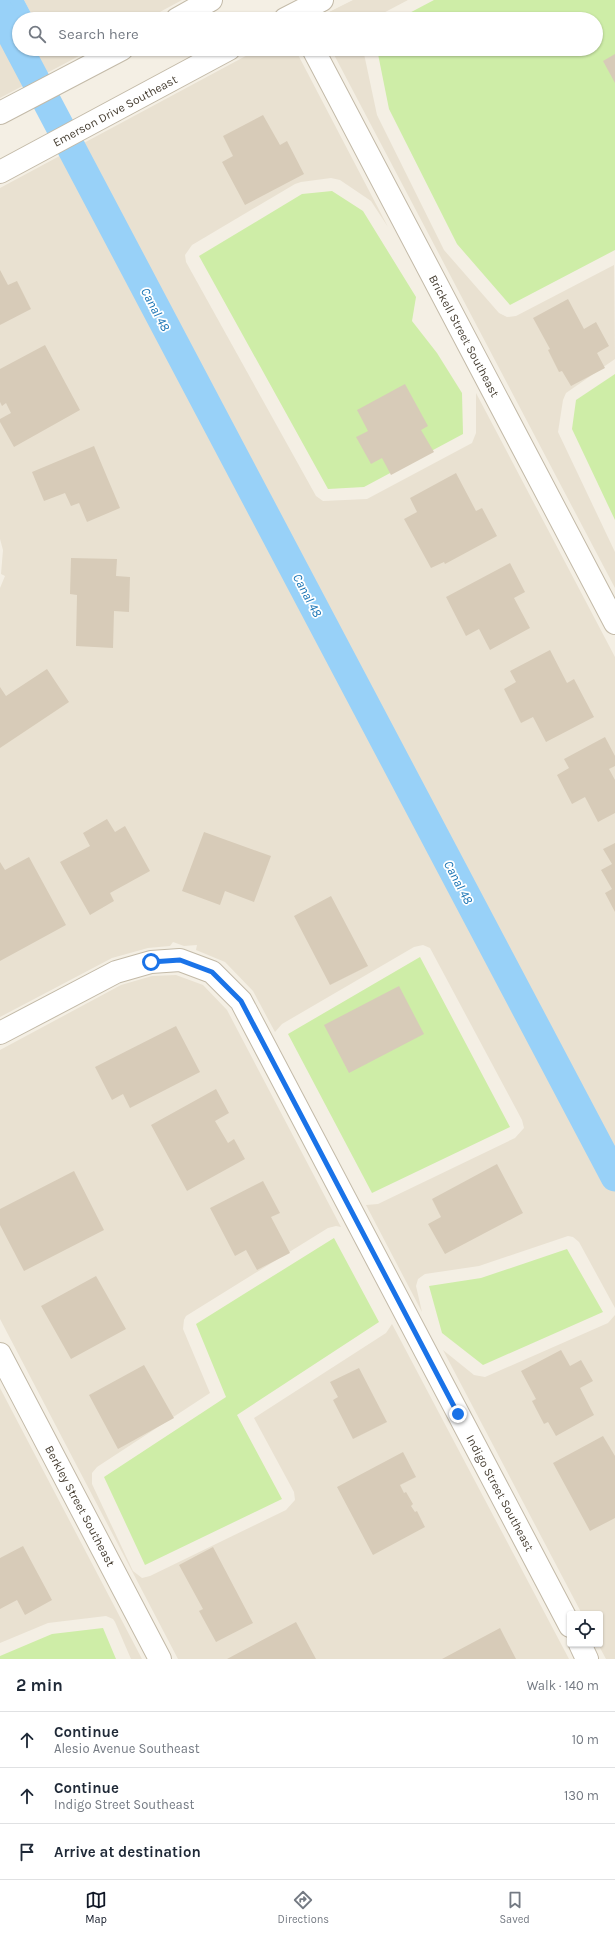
<!DOCTYPE html>
<meta charset="utf-8">
<style>
:root{--surface:#fff;--page:#f2f2f3;--text:#1f2937;--muted:#747a83;--line:#e0e1e3;--accent:#111827}
body{margin:0;font-family:Karla,sans-serif;background:var(--page);color:var(--text)}
.controls{position:absolute;right:12px;bottom:12px;display:grid;overflow:hidden;border-radius:4px;box-shadow:0 1px 3px #0004}
.controls button{width:36px;height:36px;display:grid;place-items:center;padding:0;border:0;border-bottom:1px solid var(--line);background:var(--surface);color:var(--text);font:20px sans-serif}
.stop{position:absolute;width:12px;height:12px;margin:-9px;border:3px solid #1a73e8;border-radius:50%;background:#fff}
.stop.end{background:#1a73e8;border-color:#fff;box-shadow:0 1px 4px #0008}
.list{margin:0;padding:0;list-style:none}
h2{display:flex;justify-content:space-between;align-items:center;height:52px;margin:0;padding:0 16px;font-size:17px}
h2 small{font-size:13px;font-weight:400;color:var(--muted)}
.list li{display:grid;grid-template-columns:26px 1fr auto;gap:12px;align-items:center;box-sizing:border-box;height:56px;padding:0 16px;border-top:1px solid var(--line)}
.list b{display:block;font-size:15px;white-space:nowrap}
.list p{margin:0;font-size:13px;white-space:nowrap;color:var(--muted)}
.list em{font-size:13px;font-style:normal;color:var(--muted)}
.icon{flex:none;width:22px;height:22px;fill:none;stroke:currentColor;stroke-width:2;stroke-linecap:round;stroke-linejoin:round}
.map{position:relative;flex:none;width:615px;height:1659px;overflow:hidden}
.search{position:absolute;background:var(--surface);box-shadow:0 1px 3px #0004;left:12px;right:12px;top:12px;height:44px;display:flex;align-items:center;gap:10px;box-sizing:border-box;padding:0 14px;border-radius:22px;color:var(--muted);font-size:15px}
.sheet{height:220px;background:var(--surface)}
nav{display:flex;justify-content:space-around;align-items:center;box-sizing:border-box;height:56px;border-top:1px solid var(--line);background:var(--surface);font-size:11px;color:var(--muted)}
nav a{display:grid;justify-items:center;gap:2px}
nav .on{color:var(--accent)}
.map>svg:first-child{display:block}
.residential{fill:#e9e1d1}
.green{fill:#ceeda7}
.water{fill:#98d1f8}
.lines{fill:none;stroke-linecap:round;stroke-linejoin:round}
.canal{stroke:#98d1f8;stroke-width:29}
.building{fill:#d7cbb8}
.minor-casing{stroke:#c3baa8;stroke-width:24}
.minor{stroke:#fff;stroke-width:22}
.route{stroke:#1a73e8;stroke-width:5}
.labels{text-anchor:middle;stroke-width:3.5;stroke-linejoin:round;paint-order:stroke}
.street-label{font-size:12px;fill:#473f33;stroke:#fff}
.water-label{font-size:13px;font-style:italic;fill:#1f77b6;stroke:#fff}
</style>
<div class="map">
<svg width="615" height="1659" viewBox="0 0 615 1659">
<rect width="100%" height="100%" fill="#f4efe4"/>
<path class="residential" d="M24,0H182L147,19H34Z
M353,0H408L372,19H315Z
M0,42L10,62L34,49H92L0,98Z
M259,49H295L388,227L371,201L340,180L331,178L301,182L295,184L192,245L185,255L186,262L316,496L323,501L367,499L472,443L476,433V393L615,657V1308L579,1242L573,1237L568,1236L479,1266L425,1274L418,1279L416,1286L422,1312L366,1205L378,1204L515,1138L524,1128L522,1120L430,948L423,945L414,947L282,1024L275,1032L253,991L225,962L196,950L197,945L184,946L173,942L170,946L148,948L112,958L0,1017V588L5,576L1,574L3,550L0,539V188Z
M331,49H363L377,115L444,250L499,313L507,317L516,316L614,265L615,359L566,393L563,400L558,432L615,552V588Z
M176,975L203,985L227,1010L341,1227L336,1226L328,1228L186,1316L184,1320L183,1329L210,1393L97,1467L92,1473V1484L133,1571L142,1578L150,1576L286,1510L295,1500L294,1492L254,1418L386,1333L392,1324L569,1659H178L0,1319V1050L121,985L152,976Z
M615,1315V1659H606L598,1644H600V1614H582L443,1350L474,1375L485,1377L608,1323Z
M0,1388L142,1659H131L115,1622L113,1619L106,1616L48,1623L0,1643Z"/>
<path class="green" d="M434,0H615V250L510,305L457,244L389,109L377,49H596V19H398Z
M332,191L363,211L416,297L412,321L437,353L462,393L463,434L364,487L328,489L199,256L302,194Z
M615,374V520L572,429L576,400Z
M420,957L510,1127L372,1193L288,1034Z
M334,1238L379,1322L237,1415L282,1499L145,1565L104,1477L226,1397L196,1324Z
M567,1249L603,1312L483,1365L442,1333L429,1286L481,1278Z
M103,1628L116,1659H0V1656L52,1634Z"/>
<path class="water" d="M0,0H24L34,19H19V49H34L10,62L0,42Z"/>
<g class="lines">
<path class="canal" d="M0,13L615,1177"/>
</g>
<path class="building" d="M615,54V83L603,61Z
M263,115L280,145L287,141L304,174L245,205L222,162L233,156L223,136Z
M0,270L8,285L17,281L31,309L0,325Z
M568,299L584,329L596,322L609,346L597,353L605,368L571,386L562,371L559,372L548,350L550,349L533,318Z
M45,345L80,410L14,447L0,422V419L11,413L6,403L2,406L0,402V369Z
M405,384L428,426L421,430L434,452L391,475L382,458L371,464L356,437L368,431L357,410Z
M94,446L120,508L87,522L79,503L71,506L65,493L44,501L32,472Z
M456,473L476,511L482,508L497,536L445,564L444,562L431,568L404,519L417,512L410,498Z
M71,558L117,559L116,576L130,577L129,612L114,611L113,648L76,646L77,595L70,594Z
M510,563L525,592L514,598L530,628L490,650L479,629L466,636L446,597Z
M550,650L567,683L574,679L594,717L546,742L533,717L521,723L504,689L516,682L510,671Z
M47,669L69,702L0,748V687L6,696Z
M605,737L615,756V766L609,769L615,780V813L598,822L585,797L572,804L557,775L569,768L564,759Z
M107,819L115,832L125,826L150,871L110,893L114,901L90,915L60,862L90,846L83,833Z
M204,832L271,856L254,902L225,891L220,905L182,891Z
M615,843V912L605,893L612,889L601,870L612,864L603,849Z
M29,857L66,925L0,961V862L5,870Z
M331,896L368,966L330,985L294,916Z
M399,986L424,1034L349,1073L324,1025Z
M176,1026L200,1072L130,1108L123,1094L112,1100L95,1067Z
M216,1089L229,1113L215,1121L228,1143L234,1139L245,1159L187,1191L151,1125Z
M497,1164L523,1213L445,1254L428,1224L441,1217L432,1199Z
M74,1171L104,1230L24,1271L0,1225V1209Z
M263,1181L280,1213L271,1217L290,1253L257,1270L246,1250L235,1256L210,1208Z
M96,1276L126,1329L71,1359L41,1306Z
M561,1350L570,1366L581,1360L593,1381L580,1388L594,1415L556,1436L548,1422L544,1424L532,1401L536,1399L521,1371Z
M144,1365L174,1418L118,1449L89,1395Z
M359,1368L387,1422L353,1439L333,1400L338,1397L330,1382Z
M603,1436L615,1456V1518L590,1531L553,1463Z
M403,1452L416,1477L400,1485L404,1493L406,1492L413,1504L411,1506L415,1512L417,1511L425,1527L373,1555L337,1487Z
M23,1546L52,1600L25,1615L17,1600L0,1609V1558Z
M213,1547L253,1623L216,1642L199,1611L203,1609L179,1565Z
M296,1622L316,1659H227Z
M500,1628L516,1659H442Z"/>
<g class="lines">
<defs>
<path id="minor" d="M177,19L211,0
M285,19L322,0
M313,49L615,623
M0,113L122,49
M0,172L229,49
M0,1033L116,972L151,962L180,960L212,972L241,1001L570,1626
M0,1354L160,1659
M580,1644L587,1659"/>
</defs>
<use href="#minor" class="minor-casing"/>
<use href="#minor" class="minor"/>
</g>
<g class="lines">
<path class="route" d="M151,962L180,960L212,972L241,1001L458,1414"/>
</g>
<g class="labels">
<g class="street-label">
<text transform="translate(115 111) rotate(-28)" y="4">Emerson Drive Southeast</text>
<text transform="translate(464 336) rotate(62)" y="4">Brickell Street Southeast</text>
<text transform="translate(500 1493) rotate(62)" y="4">Indigo Street Southeast</text>
<text transform="translate(80 1506) rotate(62)" y="4">Berkley Street Southeast</text>
</g>
<g class="water-label">
<text transform="translate(156 309) rotate(62)" y="5">Canal 48</text>
<text transform="translate(308 595) rotate(62)" y="5">Canal 48</text>
<text transform="translate(459 882) rotate(62)" y="5">Canal 48</text>
</g>
</g>
</svg>
<div class="controls">
<button><svg class="icon" aria-label="locate" viewBox="0 0 24 24"><circle cx="12" cy="12" r="6"/><path d="M12 2v4M12 18v4M2 12h4M18 12h4"/></svg></button>
</div>
<div class="stop" style="left:151px;top:962px"></div>
<div class="stop end" style="left:458px;top:1414px"></div>
<div class="search"><svg class="icon" aria-label="search" viewBox="0 0 24 24"><circle cx="10" cy="10" r="6"/><path d="M15 15l6 6"/></svg>Search here</div>
</div>
<section class="sheet">
<h2>2 min<small>Walk · 140 m</small></h2>
<ul class="list">
<li><svg class="icon" aria-label="ahead" viewBox="0 0 24 24"><path d="M12 20V5M6 11l6-6 6 6"/></svg><div><b>Continue</b><p>Alesio Avenue Southeast</p></div><em>10 m</em></li>
<li><svg class="icon" aria-label="ahead" viewBox="0 0 24 24"><path d="M12 20V5M6 11l6-6 6 6"/></svg><div><b>Continue</b><p>Indigo Street Southeast</p></div><em>130 m</em></li>
<li><svg class="icon" aria-label="arrive" viewBox="0 0 24 24"><path d="M6 21V4h12l-3 4 3 4H6"/></svg><div><b>Arrive at destination</b></div></li>
</ul>
</section>
<nav>
<a class="on"><svg class="icon" aria-label="map" viewBox="0 0 24 24"><path d="M3 6l6-2 6 2 6-2v14l-6 2-6-2-6 2zM9 4v14M15 6v14"/></svg>Map</a>
<a><svg class="icon" aria-label="directions" viewBox="0 0 24 24"><path d="M12 3l9 9-9 9-9-9zM9 14v-3h6M13 9l2 2-2 2"/></svg>Directions</a>
<a><svg class="icon" aria-label="saved" viewBox="0 0 24 24"><path d="M7 4h10v16l-5-4-5 4z"/></svg>Saved</a>
</nav>
